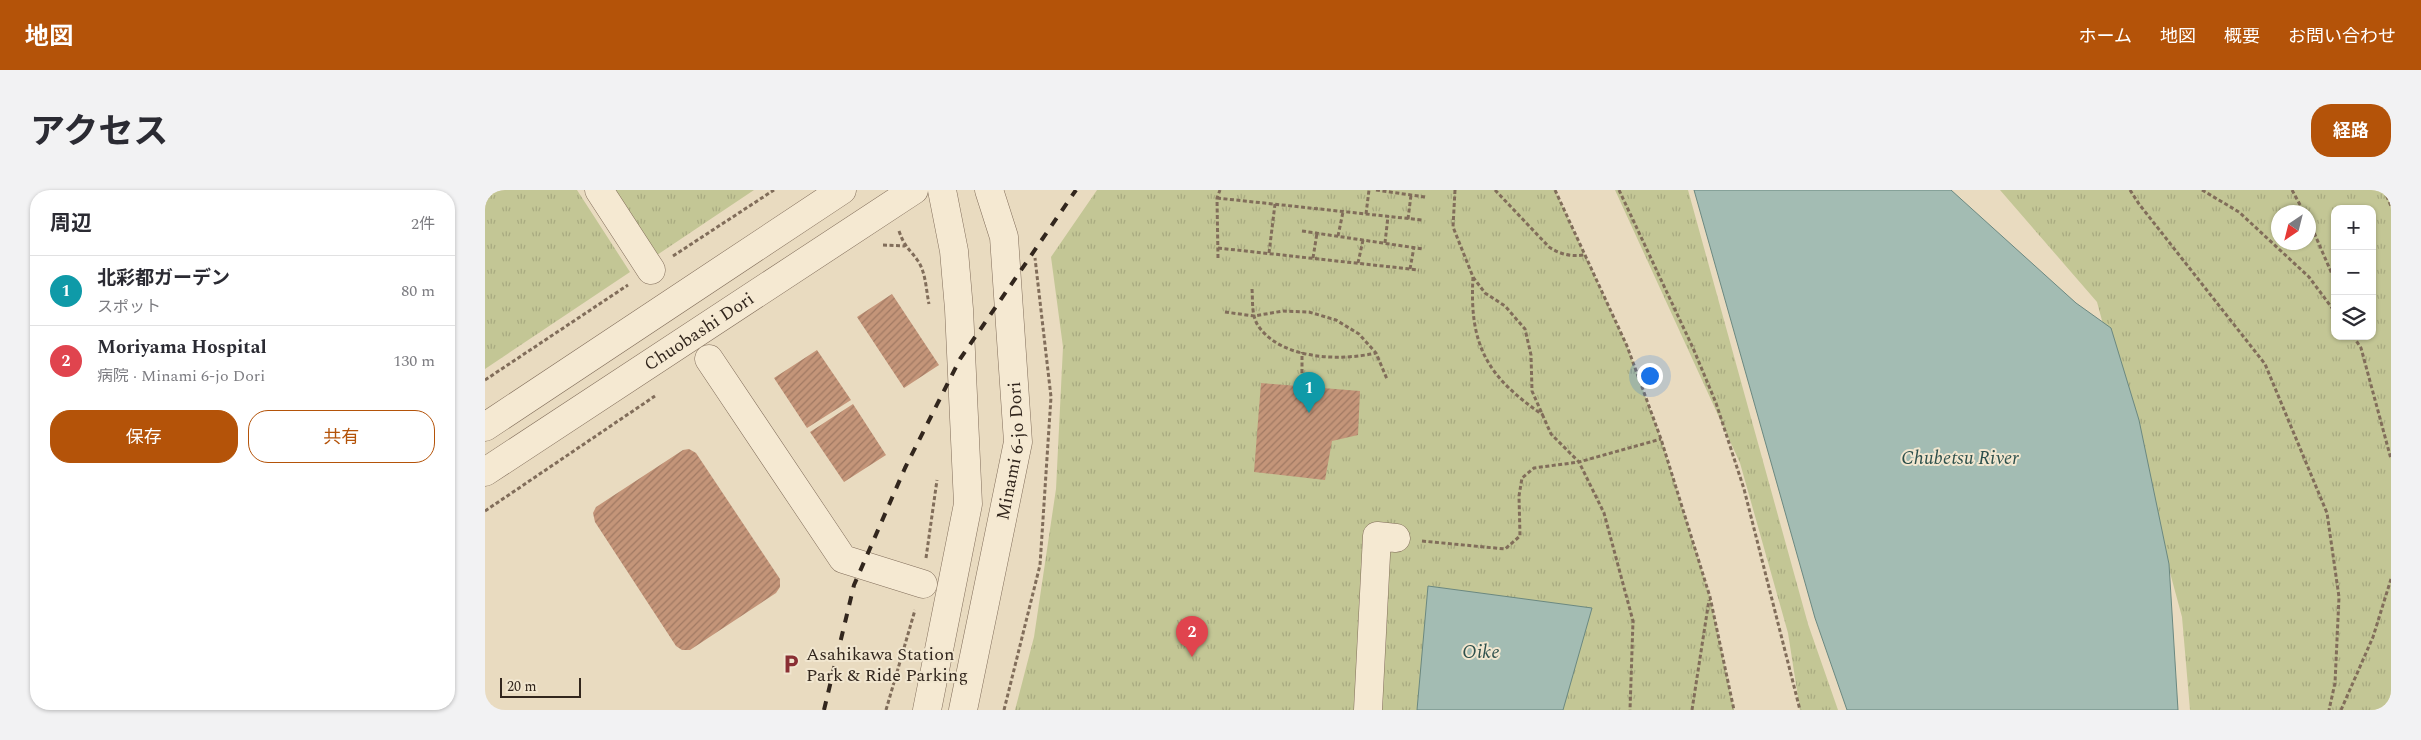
<!DOCTYPE html>
<html lang="ja">
<meta charset="utf-8">
<style>
:root{--surface:#fff;--page:#f2f2f3;--text:#2b2b33;--muted:#7c7c81;--line:#e1e1e2;--accent:#b45309}
body{margin:0;font-family:Spectral,"Noto Sans JP",serif;background:var(--page);color:var(--text)}
.controls{position:absolute;right:15px;top:15px;display:grid;overflow:hidden;border-radius:10px;box-shadow:0 1px 4px #0004}
.controls button{width:45px;height:45px;display:grid;place-items:center;padding:0;border:0;border-bottom:1px solid var(--line);background:var(--surface);color:var(--text);font:25px sans-serif}
.compass{position:absolute;left:1786px;top:15px;width:45px;height:45px;border-radius:50%;background:var(--surface);box-shadow:0 1px 4px #0004;rotate:215deg}
.scale{position:absolute;left:15px;bottom:12px;width:81px;box-sizing:border-box;padding-left:5px;border:2px solid #32261d;border-top:0;font-size:14px;line-height:18px;white-space:nowrap;color:#32261d;-webkit-text-stroke:4px #f1e6cf;paint-order:stroke}
.you{position:absolute;left:1164px;top:185px;width:18px;height:18px;margin:-12px;border:4px solid #fff;border-radius:50%;background:#1a73e8;box-shadow:0 0 0 8px #1a73e833}
.badge{display:grid;place-items:center;width:32px;height:32px;border-radius:50%;background:var(--accent);color:#fff;font-size:16px;font-weight:700}
.pin{position:absolute;translate:-50% -41px;filter:drop-shadow(0 1px 2px #0008)}
.pin::after{content:'';position:absolute;top:26px;width:18px;height:15px;background:inherit;clip-path:polygon(0 0,100% 0,50% 100%)}
.list{margin:0;padding:0;list-style:none}
h2{display:flex;justify-content:space-between;align-items:center;height:65px;margin:0;padding:0 20px;font-size:21px}
h2 small{font-size:16px;font-weight:400;color:var(--muted)}
.list li{display:grid;grid-template-columns:32px 1fr auto;gap:15px;align-items:center;box-sizing:border-box;height:70px;padding:0 20px;border-top:1px solid var(--line)}
.list b{display:block;font-size:19px;white-space:nowrap}
.list p{margin:0;font-size:16px;white-space:nowrap;color:var(--muted)}
.list em{font-size:16px;font-style:normal;color:var(--muted)}
.actions{display:flex;gap:10px;padding:15px 20px}
.actions a{flex:1;padding:11px 0;border:1px solid var(--accent);border-radius:20px;text-align:center;font-size:18px;color:var(--accent)}
.actions .main{background:var(--accent);color:#fff}
.icon{flex:none;width:28px;height:28px;fill:none;stroke:currentColor;stroke-width:2;stroke-linecap:round;stroke-linejoin:round}
.map{position:relative;flex:none;width:1906px;height:520px;overflow:hidden;border-radius:20px}
header{display:flex;align-items:center;gap:30px;box-sizing:border-box;height:70px;padding:0 25px;background:var(--accent);color:#fff}
header strong{font-size:24px}
nav{display:flex;gap:28px;margin-inline-start:auto;font-size:18px}
.intro{display:flex;align-items:center;justify-content:space-between;box-sizing:border-box;height:120px;padding:0 30px}
h1{margin:0;font-size:35px}
.button{padding:12px 22px;border-radius:20px;background:var(--accent);color:#fff;font-size:18px;font-weight:700}
main{display:flex;gap:30px;padding:0 30px}
aside{flex:1;background:var(--surface);border-radius:20px;box-shadow:0 1px 4px #0004}
.map>svg:first-child{display:block}
.grass{fill:url(#grass-tufts);fill-rule:evenodd}
.water{fill:#a3bcb3;stroke:#6b8880}
.building{fill:url(#building-hatch)}
.lines{fill:none;stroke-linecap:round;stroke-linejoin:round}
.minor-casing{stroke:#816d5a;stroke-width:29}
.path{stroke:#816d5a;stroke-width:3;stroke-dasharray:4 2.5;stroke-linecap:butt}
.minor{stroke:#f5e9d2;stroke-width:28}
.rail{stroke:#32261d;stroke-width:4;stroke-dasharray:9 9;stroke-linecap:butt}
.labels{text-anchor:middle;stroke-width:4;stroke-linejoin:round;paint-order:stroke}
.street-label{font-size:18px;fill:#32261d;stroke:#f1e6cf}
.poi-label{font-size:18px;fill:#32261d;stroke:#f1e6cf;text-anchor:start}
.water-label{font-size:19px;font-style:italic;fill:#2d504c;stroke:#f1e6cf}
</style>
<header>
<strong>地図</strong>
<nav><a>ホーム</a><a>地図</a><a>概要</a><a>お問い合わせ</a></nav>
</header>
<div class="intro"><h1>アクセス</h1><a class="button">経路</a></div>
<main>
<aside>
<h2>周辺<small>2件</small></h2>
<ul class="list">
<li><span class="badge" style="background:#0f9aa8">1</span><div><b>北彩都ガーデン</b><p>スポット</p></div><em>80 m</em></li>
<li><span class="badge" style="background:#e0444e">2</span><div><b>Moriyama Hospital</b><p>病院 · Minami 6-jo Dori</p></div><em>130 m</em></li>
</ul>
<div class="actions"><a class="main">保存</a><a>共有</a></div>
</aside>
<div class="map">
<svg width="1906" height="520" viewBox="0 0 1906 520">
<defs>
<pattern id="grass-tufts" width="24" height="20" patternUnits="userSpaceOnUse" patternTransform="scale(1.25)"><rect width="24" height="20" fill="#c3c695"/><path d="M3 7l-1-3M5 7V3M7 7l1-3M15 17l-1-3M17 17v-4M19 17l1-3" fill="none" stroke="#a8aa80"/></pattern>
<pattern id="building-hatch" width="6" height="6" patternUnits="userSpaceOnUse" patternTransform="scale(1.25)"><rect width="6" height="6" fill="#c49579"/><path d="M-1 1l2-2M0 6l6-6M5 7l2-2" fill="none" stroke="#a07963"/></pattern>
</defs>
<rect width="100%" height="100%" fill="#e9dbc0"/>
<path class="grass" d="M0,0H92L145,82L0,179Z
M130,0H269L172,65Z
M612,0H1070L1142,156L1176,249L1225,407L1249,520H530L549,447L571,299L578,157L566,67Z
M1130,0H1203L1323,434L1353,520H1315L1303,443L1255,273Z
M1515,0H1906V520H1705L1697,427L1612,112ZM1850,19H1887V146H1850ZM1794,22H1824V52H1794Z"/>
<path class="water" d="M1209,0H1466L1591,113L1626,138L1654,230L1684,374L1693,520H1362L1330,428Z
M943,396L1107,418L1078,520H932Z"/>
<path class="building" d="M407,104L454,175L419,198L372,127Z
M332,160L366,210L322,238L289,188Z
M776,193L875,201L873,245L847,251L840,290L769,282Z
M368,214L401,265L359,292L325,242Z
M204,259L211,263L295,389V397L291,403L205,460H197L191,456L110,332L108,323L111,317L198,260Z"/>
<g class="lines">
<defs>
<g id="minor">
<path d="M114,0L166,80"/>
<path d="M224,169L358,369L438,394"/>
<path d="M0,237L357,0"/>
<path id="s1" d="M0,282L429,0"/>
<path d="M442,520L483,314L474,119L469,61L457,0"/>
<path id="s2" d="M478,520L533,252L519,47L504,0"/>
<path d="M883,520L892,346L911,348"/>
</g>
</defs>
<use href="#minor" class="minor-casing"/>
<path class="path" d="M891,0L940,7
M970,0L968,37L988,87L1000,103L1020,116L1040,139L1046,165L1047,201L1066,244L1094,272L1119,323L1148,431L1145,520
M1010,0L1064,57C1075,64 1085,67 1099,65
M1070,0L1142,156L1176,249L1225,407L1249,520
M1134,0L1208,158L1231,213L1259,299L1315,520
M1645,0L1654,14L1780,174L1842,323L1854,407L1850,493L1844,520
M1717,0L1754,22L1824,87L1850,122
M1807,0L1819,22
M1899,0L1906,16
M732,8L937,30
M881,24L884,0
M923,29L926,5
M1824,31L1850,91
M414,41C420,58 424,58 433,71C441,83 441,100 444,114
M817,41L938,59
M853,46L858,22
M900,53L903,26
M398,55L420,56
M733,58L934,80
M784,63L790,14
M188,66L289,0
M733,68L732,8L735,0
M828,68L832,43
M873,73L878,50
M925,79L929,57
M988,87C984,155 1002,187 1058,225
M767,99C768,112 766,126 774,137C798,170 856,171 891,163
M740,122L769,126L798,121L824,122L851,130L874,144L891,163L902,189
M1868,146L1876,158L1906,269
M0,190L143,95
M817,196V162
M0,321L170,206
M937,351L1020,359L1035,346L1034,306L1037,288L1049,278L1094,272L1176,249
M441,368L452,290
M401,520L430,420
M519,520L555,375L566,207L550,68
M1207,520L1224,410
M1856,520L1888,447L1906,389"/>
<use href="#minor" class="minor"/>
<path class="rail" d="M339,520L369,395L420,278L475,169L591,0"/>
</g>
<defs>
<symbol id="parking-bare" viewBox="-9 -9 18 18"><path d="M-3.5-5.5H1a3.5 3.5 0 0 1 0 7H-1V5.5H-3.5ZM-1-3.4V-.6H.8a1.4 1.4 0 0 0 0-2.8Z" fill="#8a2f34" stroke="#f1e6cf" stroke-width="2.5" paint-order="stroke"/></symbol>
</defs>
<g fill-rule="evenodd">
<use href="#parking-bare" x="292" y="460" width="28" height="28"/>
</g>
<g class="labels">
<g class="street-label">
<text dy="6" stroke="none"><textPath href="#s1" startOffset="256">Chuobashi Dori</textPath></text>
<text dy="6" stroke="none"><textPath href="#s2" startOffset="264">Minami 6-jo Dori</textPath></text>
</g>
<g class="poi-label">
<text x="321" y="470">Asahikawa Station<tspan x="321" dy="21">Park &amp; Ride Parking</tspan></text>
</g>
<g class="water-label">
<text x="1475" y="274">Chubetsu River</text>
<text x="996" y="468">Oike</text>
</g>
</g>
</svg>
<div class="controls">
<button>+</button>
<button>−</button>
<button><svg class="icon" aria-label="layers" viewBox="0 0 24 24"><path d="M12 4l9 5-9 5-9-5zM3 14l9 5 9-5"/></svg></button>
</div>
<svg class="compass" viewBox="-18 -18 36 36"><path d="M0-13l5 13h-10z" fill="#e53935"/><path d="M0 13l5-13h-10z" fill="#7c7c81"/></svg>
<div class="scale">20 m</div>
<div class="you"></div>
<div class="pin badge" style="left:824px;top:223px;background:#0f9aa8">1</div>
<div class="pin badge" style="left:707px;top:467px;background:#e0444e">2</div>
</div>
</main>
